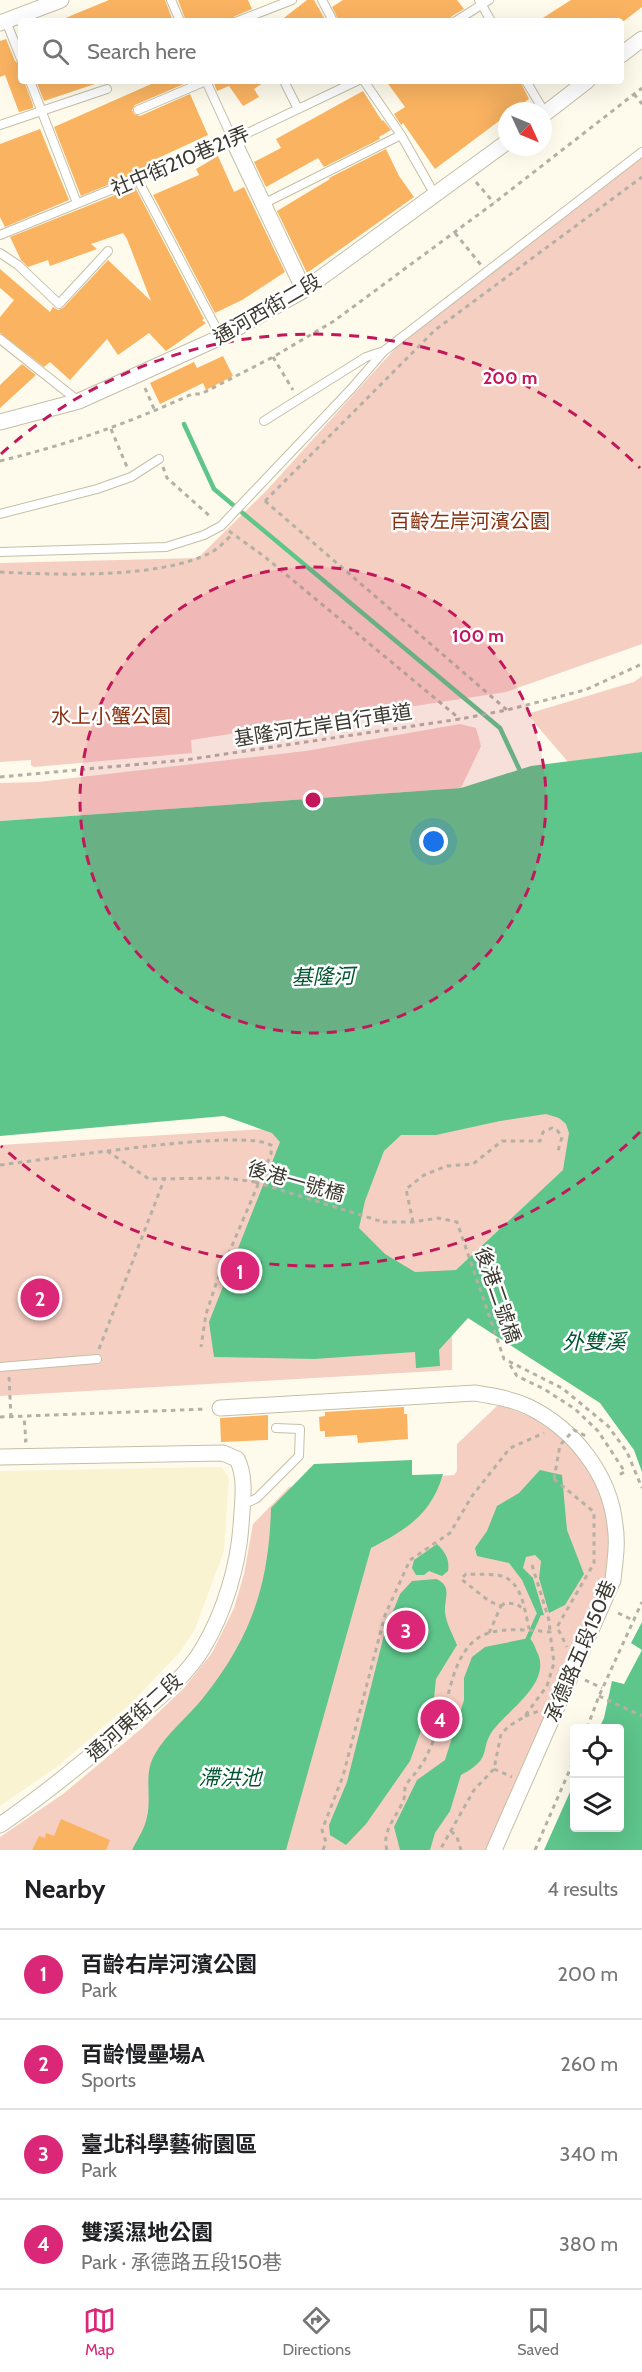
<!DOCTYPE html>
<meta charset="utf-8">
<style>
:root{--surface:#fff;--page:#f6f6f6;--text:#202124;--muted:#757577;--line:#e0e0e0;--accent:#db2777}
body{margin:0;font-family:Cabin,"Noto Sans TC",sans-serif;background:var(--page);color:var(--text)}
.controls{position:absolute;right:18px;bottom:18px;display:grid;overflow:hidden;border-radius:6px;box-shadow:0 6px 24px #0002}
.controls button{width:54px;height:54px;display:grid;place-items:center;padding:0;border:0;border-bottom:2px solid var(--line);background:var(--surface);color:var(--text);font:30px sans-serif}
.compass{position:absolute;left:498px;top:102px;width:54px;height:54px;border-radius:50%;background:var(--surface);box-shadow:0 6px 24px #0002;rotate:134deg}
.you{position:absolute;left:434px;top:842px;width:21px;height:21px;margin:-15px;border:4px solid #fff;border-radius:50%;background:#1a73e8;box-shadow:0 0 0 9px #1a73e833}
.badge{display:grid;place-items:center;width:39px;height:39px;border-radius:50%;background:var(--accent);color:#fff;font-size:20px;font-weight:700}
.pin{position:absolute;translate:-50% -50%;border:3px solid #fff;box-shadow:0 2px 6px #0006}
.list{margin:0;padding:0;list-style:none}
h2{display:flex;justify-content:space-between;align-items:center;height:78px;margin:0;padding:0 24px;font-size:26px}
h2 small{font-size:20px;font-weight:400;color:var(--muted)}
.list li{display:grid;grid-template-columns:39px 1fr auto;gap:18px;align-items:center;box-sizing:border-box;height:90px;padding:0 24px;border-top:2px solid var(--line)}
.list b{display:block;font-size:22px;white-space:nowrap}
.list p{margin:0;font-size:20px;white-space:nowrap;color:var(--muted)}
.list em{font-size:20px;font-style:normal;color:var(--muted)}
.icon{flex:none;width:33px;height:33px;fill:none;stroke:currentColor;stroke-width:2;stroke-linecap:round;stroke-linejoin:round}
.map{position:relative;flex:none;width:642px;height:1850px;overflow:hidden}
.search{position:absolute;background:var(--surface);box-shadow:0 6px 24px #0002;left:18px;right:18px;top:18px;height:66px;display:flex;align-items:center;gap:15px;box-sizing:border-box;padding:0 21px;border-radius:6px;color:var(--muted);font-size:22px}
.sheet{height:438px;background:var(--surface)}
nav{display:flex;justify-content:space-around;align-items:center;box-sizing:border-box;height:84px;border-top:2px solid var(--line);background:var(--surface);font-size:16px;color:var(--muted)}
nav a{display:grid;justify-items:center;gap:3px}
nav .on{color:var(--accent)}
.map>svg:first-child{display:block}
.built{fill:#f9f3d2}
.green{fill:#f6cfc3}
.water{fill:#5ec58b;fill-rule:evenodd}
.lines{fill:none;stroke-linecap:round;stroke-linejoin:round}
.stream{stroke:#5ec58b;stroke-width:4.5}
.building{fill:#fab361}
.service-casing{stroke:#c4bfa7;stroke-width:10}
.minor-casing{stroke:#c4bfa7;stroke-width:17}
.path{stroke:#b4b1a4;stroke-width:3;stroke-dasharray:4.5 4.5;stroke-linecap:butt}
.service{stroke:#fff;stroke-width:8}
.minor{stroke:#fff;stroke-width:15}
.path-bridge{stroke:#b4b1a4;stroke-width:3;stroke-dasharray:4.5 4.5;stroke-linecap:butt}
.ring{fill:none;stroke:#c2185b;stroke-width:3;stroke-dasharray:10 8}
.labels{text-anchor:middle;stroke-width:5;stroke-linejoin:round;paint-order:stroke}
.street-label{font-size:20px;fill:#3c3a30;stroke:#fff}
.park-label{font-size:20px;fill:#87300e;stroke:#fff}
.water-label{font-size:21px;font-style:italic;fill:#025631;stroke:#fff}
.centre{fill:#c2185b;stroke:#fff;stroke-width:3}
.ring-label{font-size:18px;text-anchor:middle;font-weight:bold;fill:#c2185b;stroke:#fff;stroke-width:5;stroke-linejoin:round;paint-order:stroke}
</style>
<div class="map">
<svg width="642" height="1850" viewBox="0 0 642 1850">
<rect width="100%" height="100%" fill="#fefbec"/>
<path class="built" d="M221,1467L229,1478L224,1551L195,1629L180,1652L132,1702L58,1766L0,1806V1471Z"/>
<path class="green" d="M642,152V644L506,692L191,740L192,753L34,767L31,765V760L0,762V563L198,558L267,490L409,333Z
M642,676V752L568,762L527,714L634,682Z
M460,724L476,728L481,746L461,788L0,821V783L38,782L306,751Z
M566,1111L572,1144L566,1180L452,1311V1370L0,1396V1145Z
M499,1404L533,1418L568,1442L599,1486L613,1540L607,1587L490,1850H0V1837L63,1794L141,1729L184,1688L212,1653L234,1608L244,1574L253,1524L289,1487L454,1475L457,1471V1444Z"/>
<path class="water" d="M642,752V1472L634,1450L600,1403L468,1318L439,1350L440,1366L416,1368L415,1352L314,1359L214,1357L209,1322L280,1142L272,1133L224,1116L0,1136V821L461,788L531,766ZM546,1114L559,1118L566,1124L569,1133L563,1170L456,1270L415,1272L385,1254L359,1228L365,1201L384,1151L401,1135H436L500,1121Z
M412,1460V1475L443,1474C431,1515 407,1529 371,1548L286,1850H132C137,1840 145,1828 147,1817C152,1795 143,1774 155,1754C167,1733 188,1717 203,1698C251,1638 269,1585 271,1508L314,1464Z
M540,1470L562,1475L567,1530L584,1574L565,1605L549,1613L539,1578L541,1561L535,1555L526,1557L523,1568L533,1578L544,1615L538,1616L522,1580L509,1563L477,1556L475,1548L487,1531L497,1506L519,1493Z
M437,1544C445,1552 450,1559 448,1571L442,1576L429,1571L424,1575H416L412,1568L414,1560Z
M436,1579C453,1586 444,1598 445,1612C446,1623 453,1635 457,1645L436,1679L433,1708L422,1728L410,1761L366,1824L346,1845L330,1835L329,1825L347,1782L385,1631L400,1594L412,1581Z
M642,1622V1850H544L574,1783V1828H620V1728H599L604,1718L612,1681L624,1684L642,1650L631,1643Z
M529,1638C534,1642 535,1648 538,1654C550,1683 511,1708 494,1729C478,1749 495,1757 461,1775L450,1811L435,1833L430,1850H400L394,1827L417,1780L445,1760L464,1700V1678L472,1657L485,1647Z"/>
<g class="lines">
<path class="stream" d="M184,424L214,489L500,728L522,775
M526,1643L538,1616"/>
</g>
<path class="building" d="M109,0H165L173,21H58Z
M178,0H248L252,9L235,16L232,21H186Z
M307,0H314L326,21H280Z
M343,0H457L464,9L452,16L450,21H339L332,7Z
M571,0H642V7L624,21H538Z
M6,39L15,61L21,65V81H24L33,105V108L19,112L5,75L0,77V41Z
M36,81H98V83L44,101Z
M158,81H191L135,105L132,110L134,114L140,116L190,94L208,135L156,159L157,162L134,172V174L81,196L54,127Z
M213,81H266L254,89L259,97L243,106L229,86L217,91Z
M386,81H520L529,99L512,111H507V115L435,169L403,123L401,125L394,114L405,107Z
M363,91L382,121L383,120L391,130L379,137L380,139L324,167L318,158L266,187L254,162L281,148L276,139Z
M40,129L69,200L5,227L0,217V144Z
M386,149L399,176L414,197L307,273L277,211L330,179L329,178Z
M218,156L234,192L244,187L285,272L242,300L215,313L153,195L199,175L196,169Z
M135,187L204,319L202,320L206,323L166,351L149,333L118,355L107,339L70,380L50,362L44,367L0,333V317L14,300L0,288V269L50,312L53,307L58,310L63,308L108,260L151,301L127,239L123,233L91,244L97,249L50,266L48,260L28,267L21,260L10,237Z
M223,356L233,376L206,390L203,383L160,404L150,383L194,362L197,368Z
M22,364L36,375L0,408V385Z
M404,1407V1414H407L408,1439L358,1443L357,1435L325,1437V1431H320L319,1417L325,1416V1412Z
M268,1415V1440L221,1442L220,1418Z
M61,1819L110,1840L106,1850H32L39,1836L45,1838L46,1833L54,1836Z"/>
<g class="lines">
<defs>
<path id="service" d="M171,0L180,21
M322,0L333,21
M479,0L491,21
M6,21L21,59
M238,21L292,0
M456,21L489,0
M30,81L77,203
M206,81L233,140
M284,81L298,109
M364,81L401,135L435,195
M526,81L545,113
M138,110L206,81
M0,125L107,89
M138,180L221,337
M263,204L401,135
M0,235L233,140L357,81
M0,253L18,265L59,304L108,251
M0,339L77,400
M264,421L366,357L384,351
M0,514L97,489L131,477L159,459
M0,552L166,547L204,535L221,526L352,388L384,351L642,152
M0,1367L97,1359
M243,1505L257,1498L299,1456L300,1429L276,1428"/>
<path id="minor" d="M0,23L61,0
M621,55L642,39
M543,115L587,81
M233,140L304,290
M0,422L79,401L221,337L304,290L507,142
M220,1408L475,1393C494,1396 512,1399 529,1407C574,1429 610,1475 615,1525C618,1543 615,1561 613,1580L494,1850
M0,1457L223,1453L237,1459C247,1478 242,1505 241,1526C238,1567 224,1613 203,1648C186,1677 158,1698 133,1720C90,1757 47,1793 0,1825"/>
</defs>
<use href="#service" class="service-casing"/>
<use href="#minor" class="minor-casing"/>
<path class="path" d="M634,94L642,104
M476,182L494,203
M455,233L481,265
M273,357L293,390
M145,388L155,411
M111,429L127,467
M0,461C69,444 127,424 192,394H201L273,357L334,321L494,203L642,88
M163,467L167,478L212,518
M265,501L435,330L642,177
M265,501L507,710
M229,531L265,557L460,719
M0,572C57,575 161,579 212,552C219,548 226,540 233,534
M0,777L185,760L460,719L507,710L585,690L642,664
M107,1151C135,1148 255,1131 272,1146L271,1154L217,1281L206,1314L201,1347
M0,1165L107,1151L149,1179L226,1178L255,1182
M383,1222H413L438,1218L457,1222L504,1359L562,1388L608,1426L627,1452L642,1488
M413,1222L406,1189L424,1175L447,1166L473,1164L502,1141H540L543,1132L552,1128L557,1130L562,1137L558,1151
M99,1349L164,1180
M510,1365L517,1376L544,1389L575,1409L598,1431L625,1472L616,1476
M9,1377L11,1417
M0,1417L207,1409
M24,1441H26L24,1417
M554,1479L594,1512V1563L557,1627L567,1647
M532,1565L549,1620L550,1632
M501,1606L505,1603L517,1604L523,1609
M618,1613L635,1621
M489,1633L501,1606L489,1601L461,1579L466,1574C477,1575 495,1573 505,1577C523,1586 525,1612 529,1629
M585,1680L602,1688
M599,1696L642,1716
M525,1716L539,1711
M587,1728L599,1696L642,1602
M494,1769L512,1777
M451,1831L457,1837L461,1850
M323,1850L326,1842L322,1830L343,1776L385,1615L410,1560L450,1533L472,1496L510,1448L544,1433
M387,1850C381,1831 398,1815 404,1799C405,1794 404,1790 406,1785C412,1776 420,1769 425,1759C431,1747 437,1733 441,1721C450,1694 453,1655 478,1638C495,1626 531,1630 550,1632L554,1663L547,1686L524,1717L509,1726L501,1734L494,1769L474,1790L440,1850
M535,1850L574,1760"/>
<use href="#service" class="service"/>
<use href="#minor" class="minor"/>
<path class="path-bridge" d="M255,1182L383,1222
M554,1479L560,1445L574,1430L588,1437"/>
</g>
<circle cx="313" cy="800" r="233" fill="#c2185b" fill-opacity=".12"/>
<g class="ring">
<circle cx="313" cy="800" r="233"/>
<path d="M640 1132A466 466 0 0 1 1 1146M1 454A466 466 0 0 1 640 468"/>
</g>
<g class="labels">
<g class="street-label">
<text transform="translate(180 161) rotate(-23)" y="7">社中街210巷21弄</text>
<text transform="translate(267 309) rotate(-30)" y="7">通河西街二段</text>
<text transform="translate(323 725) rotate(-9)" y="7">基隆河左岸自行車道</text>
<text transform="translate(296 1181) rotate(16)" y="7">後港一號橋</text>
<text transform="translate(498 1295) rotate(71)" y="7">後港二號橋</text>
<text transform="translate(580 1651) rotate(-67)" y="7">承德路五段150巷</text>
<text transform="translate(134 1717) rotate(-42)" y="7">通河東街二段</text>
</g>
<g class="park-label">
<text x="470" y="528">百齡左岸河濱公園</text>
<text x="111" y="723">水上小蟹公園</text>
</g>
<g class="water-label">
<text transform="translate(323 977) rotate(-2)" y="7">基隆河</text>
<text x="594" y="1349">外雙溪</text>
<text x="230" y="1785">滯洪池</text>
</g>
</g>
<circle cx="313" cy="800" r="9" class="centre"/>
<g class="ring-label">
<text x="510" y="384">200 m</text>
<text x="478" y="642">100 m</text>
</g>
</svg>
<div class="controls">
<button><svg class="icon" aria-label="locate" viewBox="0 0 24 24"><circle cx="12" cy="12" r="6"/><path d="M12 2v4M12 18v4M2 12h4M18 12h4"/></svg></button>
<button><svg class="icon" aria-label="layers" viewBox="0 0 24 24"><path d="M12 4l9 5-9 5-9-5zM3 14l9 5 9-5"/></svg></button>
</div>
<svg class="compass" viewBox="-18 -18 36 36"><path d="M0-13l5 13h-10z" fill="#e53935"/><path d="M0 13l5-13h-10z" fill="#757577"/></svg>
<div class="you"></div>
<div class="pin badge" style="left:240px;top:1271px">1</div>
<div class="pin badge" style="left:40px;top:1298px">2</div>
<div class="pin badge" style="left:406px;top:1630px">3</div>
<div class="pin badge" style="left:440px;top:1719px">4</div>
<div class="search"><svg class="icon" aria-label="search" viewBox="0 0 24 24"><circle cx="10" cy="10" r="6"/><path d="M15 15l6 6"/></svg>Search here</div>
</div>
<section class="sheet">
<h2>Nearby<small>4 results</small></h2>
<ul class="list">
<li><span class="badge">1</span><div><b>百齡右岸河濱公園</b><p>Park</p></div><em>200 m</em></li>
<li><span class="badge">2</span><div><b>百齡慢壘場A</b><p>Sports</p></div><em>260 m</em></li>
<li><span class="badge">3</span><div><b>臺北科學藝術園區</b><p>Park</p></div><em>340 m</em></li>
<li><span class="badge">4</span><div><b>雙溪濕地公園</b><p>Park · 承德路五段150巷</p></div><em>380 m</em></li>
</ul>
</section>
<nav>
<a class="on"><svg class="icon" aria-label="map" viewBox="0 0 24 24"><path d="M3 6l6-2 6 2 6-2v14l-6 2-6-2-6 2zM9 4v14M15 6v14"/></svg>Map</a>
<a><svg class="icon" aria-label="directions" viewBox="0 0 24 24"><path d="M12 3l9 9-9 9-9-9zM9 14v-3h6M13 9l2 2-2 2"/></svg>Directions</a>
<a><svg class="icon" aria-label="saved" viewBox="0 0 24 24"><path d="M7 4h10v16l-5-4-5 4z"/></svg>Saved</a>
</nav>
